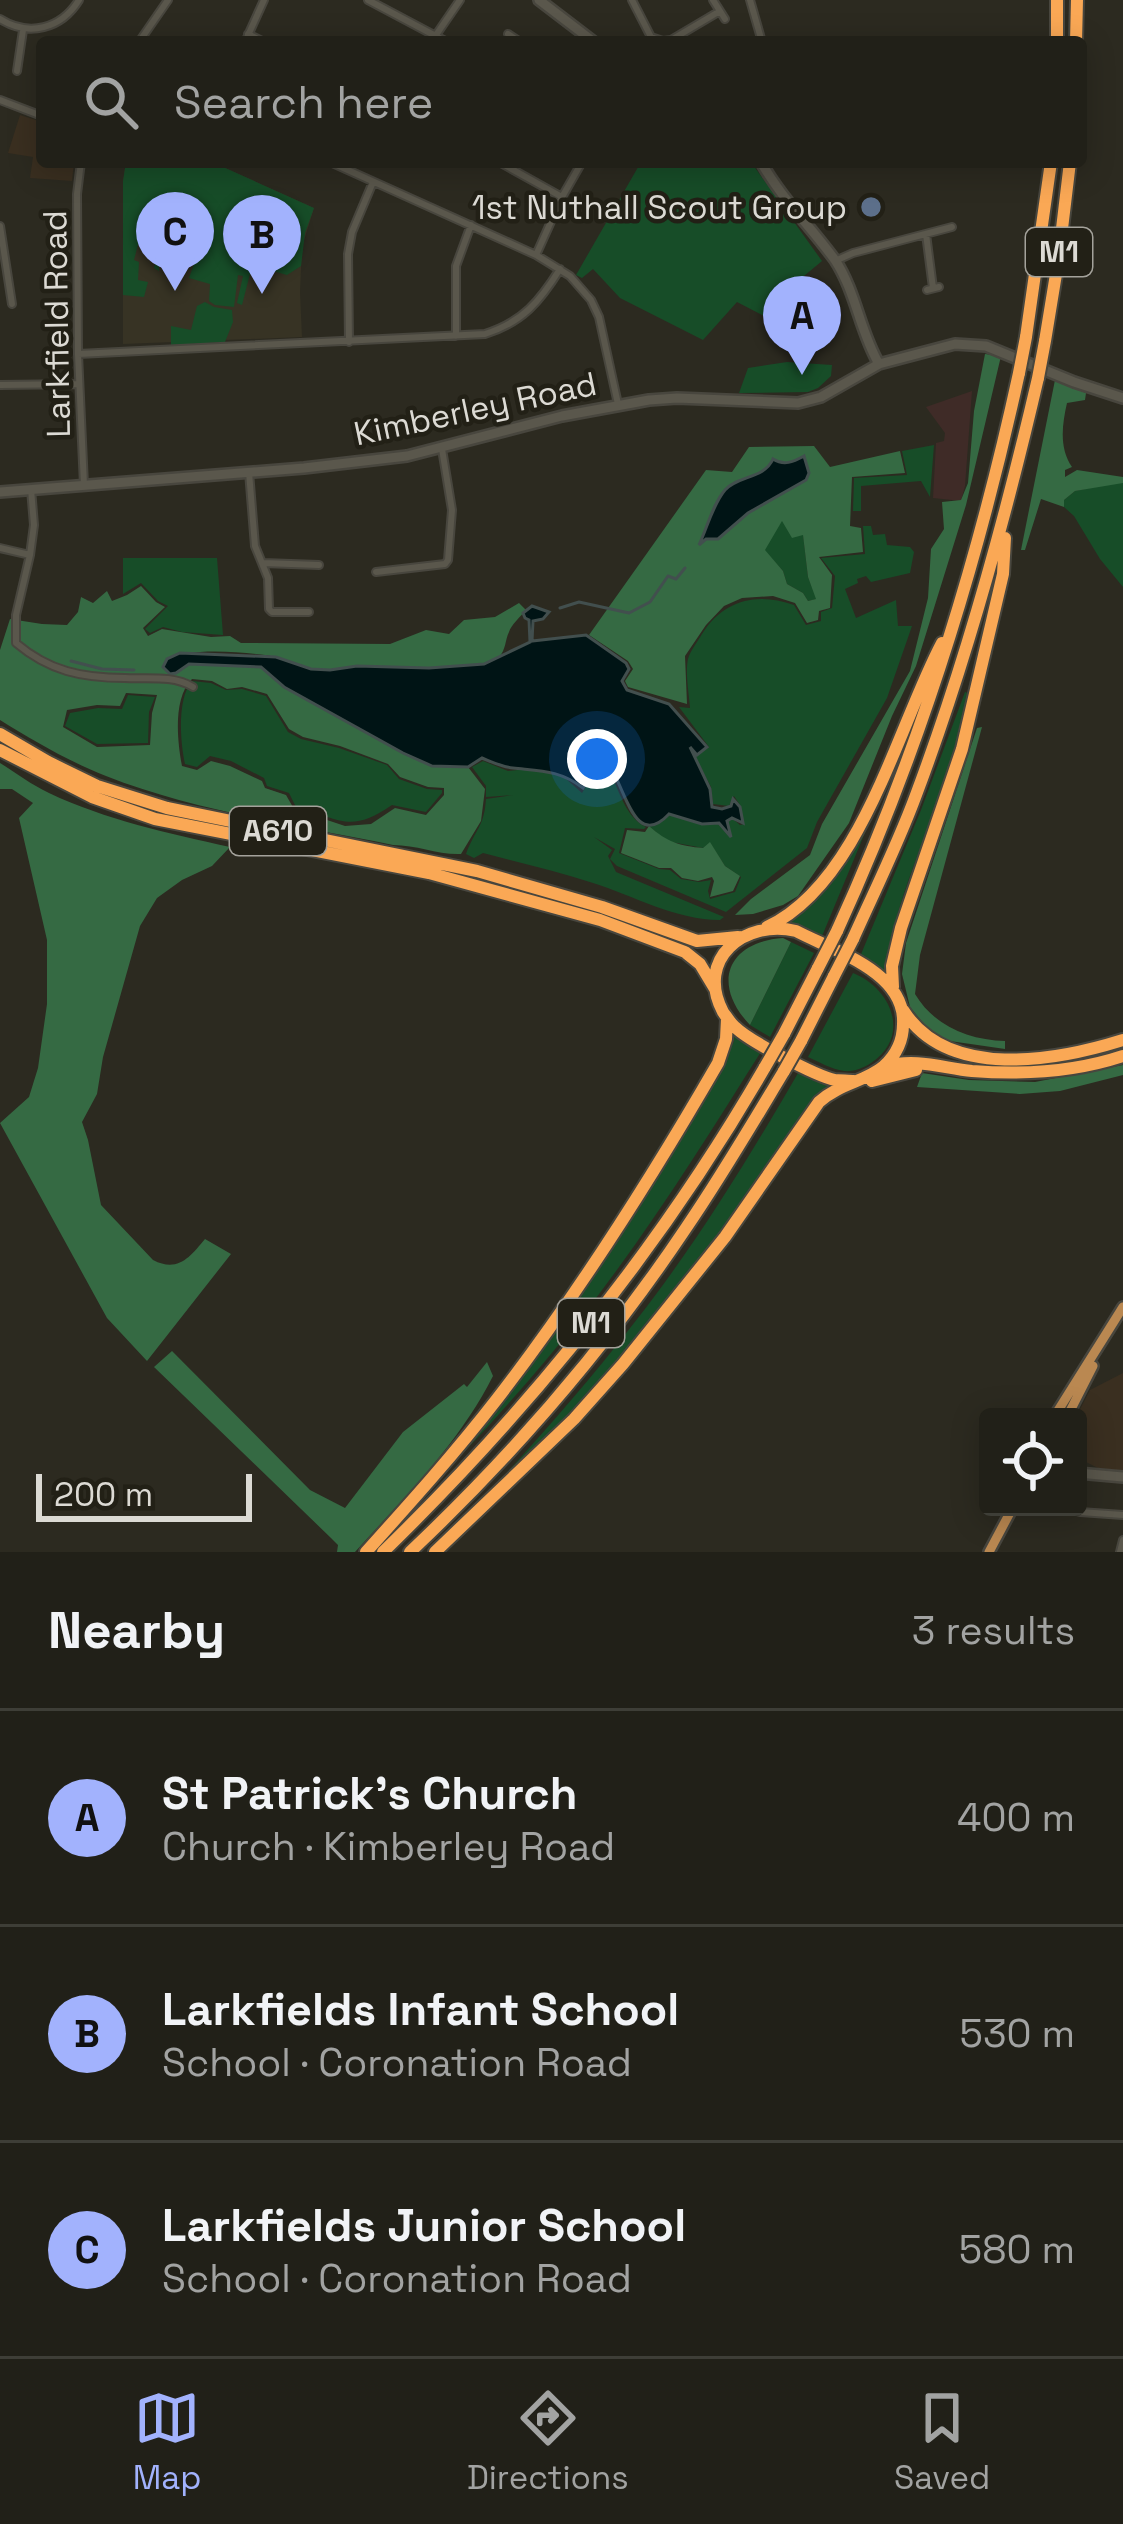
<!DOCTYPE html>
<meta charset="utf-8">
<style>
:root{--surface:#212018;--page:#2d2d25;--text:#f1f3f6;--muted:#a2a3a2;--line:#3e3e37;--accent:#a2b2fd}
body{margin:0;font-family:"Space Grotesk",sans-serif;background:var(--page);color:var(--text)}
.controls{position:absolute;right:36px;bottom:36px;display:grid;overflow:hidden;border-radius:12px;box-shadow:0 6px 30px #0003}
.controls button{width:108px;height:108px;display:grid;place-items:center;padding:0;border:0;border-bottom:3px solid var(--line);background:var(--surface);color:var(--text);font:60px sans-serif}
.scale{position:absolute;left:36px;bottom:30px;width:216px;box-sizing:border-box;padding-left:12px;border:6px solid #dcdad4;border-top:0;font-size:33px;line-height:42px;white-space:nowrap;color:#dcdad4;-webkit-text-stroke:9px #222016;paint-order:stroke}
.you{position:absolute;left:597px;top:759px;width:42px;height:42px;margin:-30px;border:9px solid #fff;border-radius:50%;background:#1a73e8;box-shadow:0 0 0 18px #1a73e833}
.badge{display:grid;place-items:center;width:78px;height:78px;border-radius:50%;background:var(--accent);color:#111;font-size:39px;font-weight:700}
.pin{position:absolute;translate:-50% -99px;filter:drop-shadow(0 3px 6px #0008)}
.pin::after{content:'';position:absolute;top:63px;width:42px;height:36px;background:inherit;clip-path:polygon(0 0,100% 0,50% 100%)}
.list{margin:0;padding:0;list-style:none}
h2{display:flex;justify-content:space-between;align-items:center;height:156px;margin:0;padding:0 48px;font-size:51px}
h2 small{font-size:39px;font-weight:400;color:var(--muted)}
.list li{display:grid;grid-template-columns:78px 1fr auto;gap:36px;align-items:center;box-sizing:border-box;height:216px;padding:0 48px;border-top:3px solid var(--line)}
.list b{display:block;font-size:45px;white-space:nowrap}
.list p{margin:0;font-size:39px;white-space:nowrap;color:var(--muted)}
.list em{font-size:39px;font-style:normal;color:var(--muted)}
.icon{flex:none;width:66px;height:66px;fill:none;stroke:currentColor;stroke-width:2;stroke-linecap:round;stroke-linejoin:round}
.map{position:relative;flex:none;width:1123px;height:1552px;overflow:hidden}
.search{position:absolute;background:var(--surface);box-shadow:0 6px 30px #0003;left:36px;right:36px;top:36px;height:132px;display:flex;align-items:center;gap:30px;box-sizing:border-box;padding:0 42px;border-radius:12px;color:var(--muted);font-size:45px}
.sheet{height:804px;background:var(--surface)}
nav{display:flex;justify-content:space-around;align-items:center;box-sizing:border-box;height:168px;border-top:3px solid var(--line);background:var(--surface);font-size:33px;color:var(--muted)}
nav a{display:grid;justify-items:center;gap:6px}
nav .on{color:var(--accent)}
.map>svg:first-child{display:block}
.commercial{fill:#3a2f20}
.industrial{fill:#3f2b27}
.built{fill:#373324}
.green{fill:#174d28}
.forest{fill:#356a43;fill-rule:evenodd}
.water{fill:#001415;stroke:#424f4e;stroke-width:3}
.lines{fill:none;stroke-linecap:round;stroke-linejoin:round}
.stream{stroke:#424f4e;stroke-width:3}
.street-casing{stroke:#48463e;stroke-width:10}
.secondary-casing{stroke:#48463e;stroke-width:14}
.primary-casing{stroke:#48463e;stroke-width:14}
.highway-casing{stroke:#48463e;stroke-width:16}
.street{stroke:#5a574c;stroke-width:6}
.secondary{stroke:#5a574c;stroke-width:9}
.primary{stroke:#ba8851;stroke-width:9}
.highway{stroke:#faa855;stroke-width:12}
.highway-bridge-casing{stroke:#48463e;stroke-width:16;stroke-linecap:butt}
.highway-bridge{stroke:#faa855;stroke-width:12}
.service-dot{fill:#5c6f8a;stroke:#222016;stroke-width:4.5}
.labels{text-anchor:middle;stroke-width:9;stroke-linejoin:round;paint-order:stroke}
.shield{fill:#222016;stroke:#a4a29b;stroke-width:3}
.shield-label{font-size:30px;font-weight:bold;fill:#dcdad4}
.poi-label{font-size:33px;fill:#dcdad4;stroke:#222016;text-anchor:end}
.street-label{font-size:33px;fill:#dcdad4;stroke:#222016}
</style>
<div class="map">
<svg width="1123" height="1552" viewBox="0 0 1123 1552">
<rect width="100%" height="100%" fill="#2c2a20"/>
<path class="commercial" d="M20,115L42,122V162H74L72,181L30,178L33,157L8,153Z
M1123,1373V1471L1098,1468L1078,1458V1417H1076L1090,1390Z"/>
<path class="industrial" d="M972,391L965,486L961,501L933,498L936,443L944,441L945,433L926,407Z"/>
<path class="built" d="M126,162H212L314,208L302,247L300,292L302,337L123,344V181Z"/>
<path class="green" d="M126,162H212L314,208L305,233L301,266L287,275L273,271L280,246L271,243L260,279L250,274L242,305L237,303L243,276L238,275L234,307L215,305L209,301L210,284L189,278L195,261H190L186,271L172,267L173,261L159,258V271L154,268L158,251L181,255L186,239L164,232L166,224L145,218L134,260L139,262L138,280L148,282L144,297L123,295V181Z
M641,162H751L822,261L774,301L777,304L766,317L737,302L703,340L620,298L593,269L582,278L576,275Z
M205,302L214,307L232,310L233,322L225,342L171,345V326L191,330L197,306Z
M787,362L832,365L831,376L818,388L808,392L739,393L748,368Z
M934,445L930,497L921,481L861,486V511H853L854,478L907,475L902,451Z
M1115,483H1123V587L1100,559L1074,516L1064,507V500L1075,491Z
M782,520L803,534L808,577L817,599L808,601L803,593L787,584L783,571L764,550Z
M863,526H871L873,535L885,534L887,545L910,547L914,552L910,573L871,582L866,576L857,579L858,583L845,589L856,618L896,600L898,626H912L887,698L817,822L807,848L726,912L617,866L610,859L615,849L594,837L612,850L608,856L616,872L724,917L720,920C676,920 634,896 593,883C557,871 520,863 483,853L474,858L466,854C475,829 484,828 486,799L514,795L486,797V786L472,767L483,761L508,771L537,768L565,778L582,793L590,780L614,781C622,799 628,818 646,827L644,829L625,828L619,853L659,869L670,870L681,879L699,882L711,880L708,891L710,899L735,892L741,877L725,866L710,843L703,848L666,841L649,826L661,822L669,814L690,821L719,822L731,835L727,821L732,818L740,825L744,824L740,805L734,796L729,806L713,804L711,787L689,745L696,756L709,747L679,707L690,708C689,693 685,673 688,659C690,651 698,641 702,634C724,599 758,592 794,605L806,625L821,621V612L832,608L835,576L821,558L865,554Z
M123,558H217L223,635L182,632L163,627L150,633L145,629L168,606L158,601L141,583L123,594Z
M192,681L211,683L226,690L242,689L266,696L288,732L301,739L339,748L387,765L399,779L427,789L442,790V793L426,812L392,805C350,834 341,819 296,807L289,793L267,786L264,778L231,761L210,756L197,767L185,764C180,742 177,698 192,681Z
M965,692L968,693C965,709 962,724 958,740C937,819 895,892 885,974L859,959L921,810Z
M128,695L155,697L149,712L148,743L97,744L65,726L70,713L98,708L122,709Z
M874,811L820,941L788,925L827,884Z
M791,942L814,953L770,1037L750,1025Z
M853,973C891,988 912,1036 871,1063C863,1068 854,1072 844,1071C831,1069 819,1062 808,1057Z
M734,1031L764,1047C706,1139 649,1231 582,1316C536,1374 486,1430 435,1483L709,1090L734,1041Z
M801,1068L837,1083C727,1228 619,1375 484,1498C536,1441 587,1384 634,1323C697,1243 750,1156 801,1068Z"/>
<path class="forest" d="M985,354L1001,356L966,505L916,666L892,716L849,823L798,896L783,905L753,914L735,915L751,899L810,855L822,824L910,671L928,598L931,549L944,529L942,502L961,500L968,483L974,411Z
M1055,380L1086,393L1085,400L1067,403C1062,425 1059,448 1072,467L1065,470V477L1077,470L1123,477V483L1075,491L1064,500V507L1041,499L1025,550H1021Z
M814,446L830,467L900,451L905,473L852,477L850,526L861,528L863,552L819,557L832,575L830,608L819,611L818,620L807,623L795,603L773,596L742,598L724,606L706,625L685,656L687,704L628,687L625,681L633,669L628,661L589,635L706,470L732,472L749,447ZM804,456L809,473L806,480L748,513L718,539L711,538L701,542L735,483C748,481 770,474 773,460C785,465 793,462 804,456ZM782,521L792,538L803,535L808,577L816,599L808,601L803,593L787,584L783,571L765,550Z
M141,586L156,602L165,607L143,628L148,636L162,629L211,637L230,636L241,643L390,644L426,630L449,634L464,620L495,617L519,603L526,610C521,616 511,625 509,632C505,640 506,650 499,657C478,677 389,665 360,666C344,667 329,671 313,669C301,667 290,660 277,657C253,652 187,647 167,659L176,673L189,664L261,667L284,687L403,753L432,766L468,767L485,789L481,821L461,854C438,855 417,845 393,845C301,826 194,811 106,776C68,761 34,741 0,720V650L10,619L42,624L67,625L78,612L81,597L93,603L107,591L112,601L127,595ZM192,679L212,681L227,689L242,687L267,694L289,729L303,737L340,746L388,764L400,777L428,787L444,788V795L426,815L395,808L371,824L345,826L294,809L286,795L265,788L262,781L230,766L211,761L197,770L182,766C177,740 173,698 192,679ZM126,693L157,695L152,713L150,745L97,747L63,727L67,710L97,705L120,706Z
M982,727L920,955L915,994C934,1026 969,1040 1005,1041V1049L936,1039L910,1007L902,974L906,943L977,728Z
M0,763C16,773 32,785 49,793C106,820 168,833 230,847L212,866L182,880L157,898L140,926L103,1057L97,1094L82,1122L88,1140L101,1205L153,1260C178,1273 190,1257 205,1239L231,1254L147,1361L107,1318L0,1123L29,1097L38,1068L47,1004V940L19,818L33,803L12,789H0Z
M649,826C667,842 680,846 703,848L710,842L725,866L740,876L733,891L710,897L714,881L712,877L698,881L682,878L671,868H659L621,853L627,830L645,832Z
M783,938L791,942L750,1025C711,984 727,942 783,938Z
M1123,1065V1075L1060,1091L1020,1094L917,1087L922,1073L969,1080L1035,1082Z
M172,1351L310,1490L345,1508L403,1432L464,1384L467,1387L487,1362L493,1376C460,1442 404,1498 355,1552H337L338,1545L331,1538L154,1367Z"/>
<path class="water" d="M804,456L809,473L806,480L748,513L718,539H706L699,545C707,528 713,504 725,490C739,475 764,479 773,459C784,466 793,462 804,456Z
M532,606L549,612L543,619L533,621L532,641L586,635L626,663L629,669L622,681L627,690L669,704L707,747L697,755L690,747L710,789L712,807L722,809L731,806L733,799L740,807L743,823L732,818L727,821L731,837L719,823L702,824L669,814C639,846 628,802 617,780L608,776H590L583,788C560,770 540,771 513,768C502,767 492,762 482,758L468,767L432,766L403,753L284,687L261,667L189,664L176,673L170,674L163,667L167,659L180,653L276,657L311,669L330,670L357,666L429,668L484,664L530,642L529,620L525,618L523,613Z"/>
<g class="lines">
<path class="stream" d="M560,608L579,602L629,613L650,602L668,576L676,579L685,568
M71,661L102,669L134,670"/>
<defs>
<path id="street" d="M368,0L447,42
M632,0L651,37L647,42
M713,0L725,19
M750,0L762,42
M0,19C29,37 61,29 79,0
M248,34L264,42
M508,34L520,42
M436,35L460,0
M651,37L663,41L671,40L720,11
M139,42L168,0
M245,42L264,0
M17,71L23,30
M0,100L42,116
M81,162L77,194L78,354L84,485
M330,162L536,255L570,276L591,300L599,317L618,404
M499,162L562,197
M0,226L12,304
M926,234L933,288
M536,255L562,197L582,162
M835,261L853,253L952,227
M927,290L939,287
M456,336V266L471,225
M349,342L348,254L352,232L373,182
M78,354L485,334C523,322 540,301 560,269
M0,385L79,384
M249,472L255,546L268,578L269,609L272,612H309
M0,548L30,555L34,525L31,489
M30,555L16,615V643C49,671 82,678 125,678C148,679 173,675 193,687
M263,563L319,565
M376,572L445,564L448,560L452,510L442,449
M1066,1508L1080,1512L1123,1515
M1120,1552L1123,1540"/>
<path id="secondary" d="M539,0L594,42
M761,162C781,198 811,227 835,260C856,292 860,332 879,364
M0,492L304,468L407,456L562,416L649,400L677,398L798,403L821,397L879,364L955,344L986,346L1074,382L1123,398
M1078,1473L1123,1477"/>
<path id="primary" d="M1054,1417L1123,1307
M1067,1417L1093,1366
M989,1552L1013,1507"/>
<path id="highway" d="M1057,42V0
M1076,42L1077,0
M1026,337L1051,162
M1045,341L1058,262L1070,162
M0,734L48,762L97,786L167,808L477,871L602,907L697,941L738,937
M0,750L92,797L155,819L429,873L600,920L685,952L700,964L715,989
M767,927C861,883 897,728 942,643
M837,931C919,752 977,566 1019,373
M853,939C874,892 898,844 916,795C967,659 1005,520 1038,378
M893,987L892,966L901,928L962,749L1003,574L1005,538
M903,1010C948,1081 1056,1061 1123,1040
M784,1034L818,968
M801,1041L834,976
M887,1066C916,1058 943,1068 972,1071C1023,1075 1075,1072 1123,1056
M872,1081L916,1070
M366,1552C411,1502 456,1452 497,1399C579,1293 651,1179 718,1063L726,1039L727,1019
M383,1552C532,1407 661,1247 765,1067
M410,1552C513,1455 607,1346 686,1228C721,1177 752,1124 784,1071
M435,1552L574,1419L623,1364L725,1237L819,1102C840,1083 865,1082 884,1066C896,1055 903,1040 903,1024C906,972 834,951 796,931C744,919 695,959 723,1012C726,1016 731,1024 735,1027C749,1041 816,1076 835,1080C839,1080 850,1081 854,1081"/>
</defs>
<use href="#street" class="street-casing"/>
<use href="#secondary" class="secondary-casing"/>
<use href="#primary" class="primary-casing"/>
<use href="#highway" class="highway-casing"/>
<use href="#street" class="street"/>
<use href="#secondary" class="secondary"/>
<use href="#primary" class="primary"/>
<use href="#highway" class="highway"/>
<defs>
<path id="highway-bridge" d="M1019,373L1026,337
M1038,378L1045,341
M818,968L837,931
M834,976L853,939
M765,1067L784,1034
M784,1071L801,1041"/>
</defs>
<use href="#highway-bridge" class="highway-bridge-casing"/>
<use href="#highway-bridge" class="highway-bridge"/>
</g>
<circle class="service-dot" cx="871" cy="207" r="12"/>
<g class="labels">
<g class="shield">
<rect x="1026" y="228" width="66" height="48" rx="9"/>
<rect x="230" y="807" width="96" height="48" rx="9"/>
<rect x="558" y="1299" width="66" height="48" rx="9"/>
</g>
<g class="shield-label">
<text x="1059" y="262">M1</text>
<text x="278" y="841">A610</text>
<text x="591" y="1333">M1</text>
</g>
<g class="poi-label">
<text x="847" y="219">1st Nuthall Scout Group</text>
</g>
<g class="street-label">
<text transform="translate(56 324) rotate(-91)" y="12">Larkfield Road</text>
<text transform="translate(475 408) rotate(-12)" y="12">Kimberley Road</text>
</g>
</g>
</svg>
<div class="controls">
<button><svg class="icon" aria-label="locate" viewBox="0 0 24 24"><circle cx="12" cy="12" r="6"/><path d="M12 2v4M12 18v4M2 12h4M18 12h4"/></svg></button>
</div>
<div class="scale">200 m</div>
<div class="you"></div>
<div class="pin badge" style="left:802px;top:375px">A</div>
<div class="pin badge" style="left:262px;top:294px">B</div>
<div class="pin badge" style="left:175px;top:291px">C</div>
<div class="search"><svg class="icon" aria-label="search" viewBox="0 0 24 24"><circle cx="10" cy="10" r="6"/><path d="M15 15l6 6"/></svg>Search here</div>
</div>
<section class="sheet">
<h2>Nearby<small>3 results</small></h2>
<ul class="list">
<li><span class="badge">A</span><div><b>St Patrick's Church</b><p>Church · Kimberley Road</p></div><em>400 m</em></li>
<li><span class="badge">B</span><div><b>Larkfields Infant School</b><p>School · Coronation Road</p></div><em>530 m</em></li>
<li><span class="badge">C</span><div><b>Larkfields Junior School</b><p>School · Coronation Road</p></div><em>580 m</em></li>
</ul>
</section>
<nav>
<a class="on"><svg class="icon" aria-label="map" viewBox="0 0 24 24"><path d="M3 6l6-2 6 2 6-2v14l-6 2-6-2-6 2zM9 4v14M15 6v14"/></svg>Map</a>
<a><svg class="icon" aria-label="directions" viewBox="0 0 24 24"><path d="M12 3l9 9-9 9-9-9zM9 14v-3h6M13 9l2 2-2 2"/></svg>Directions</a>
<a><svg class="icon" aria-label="saved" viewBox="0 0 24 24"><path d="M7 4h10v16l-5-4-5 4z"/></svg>Saved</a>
</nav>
